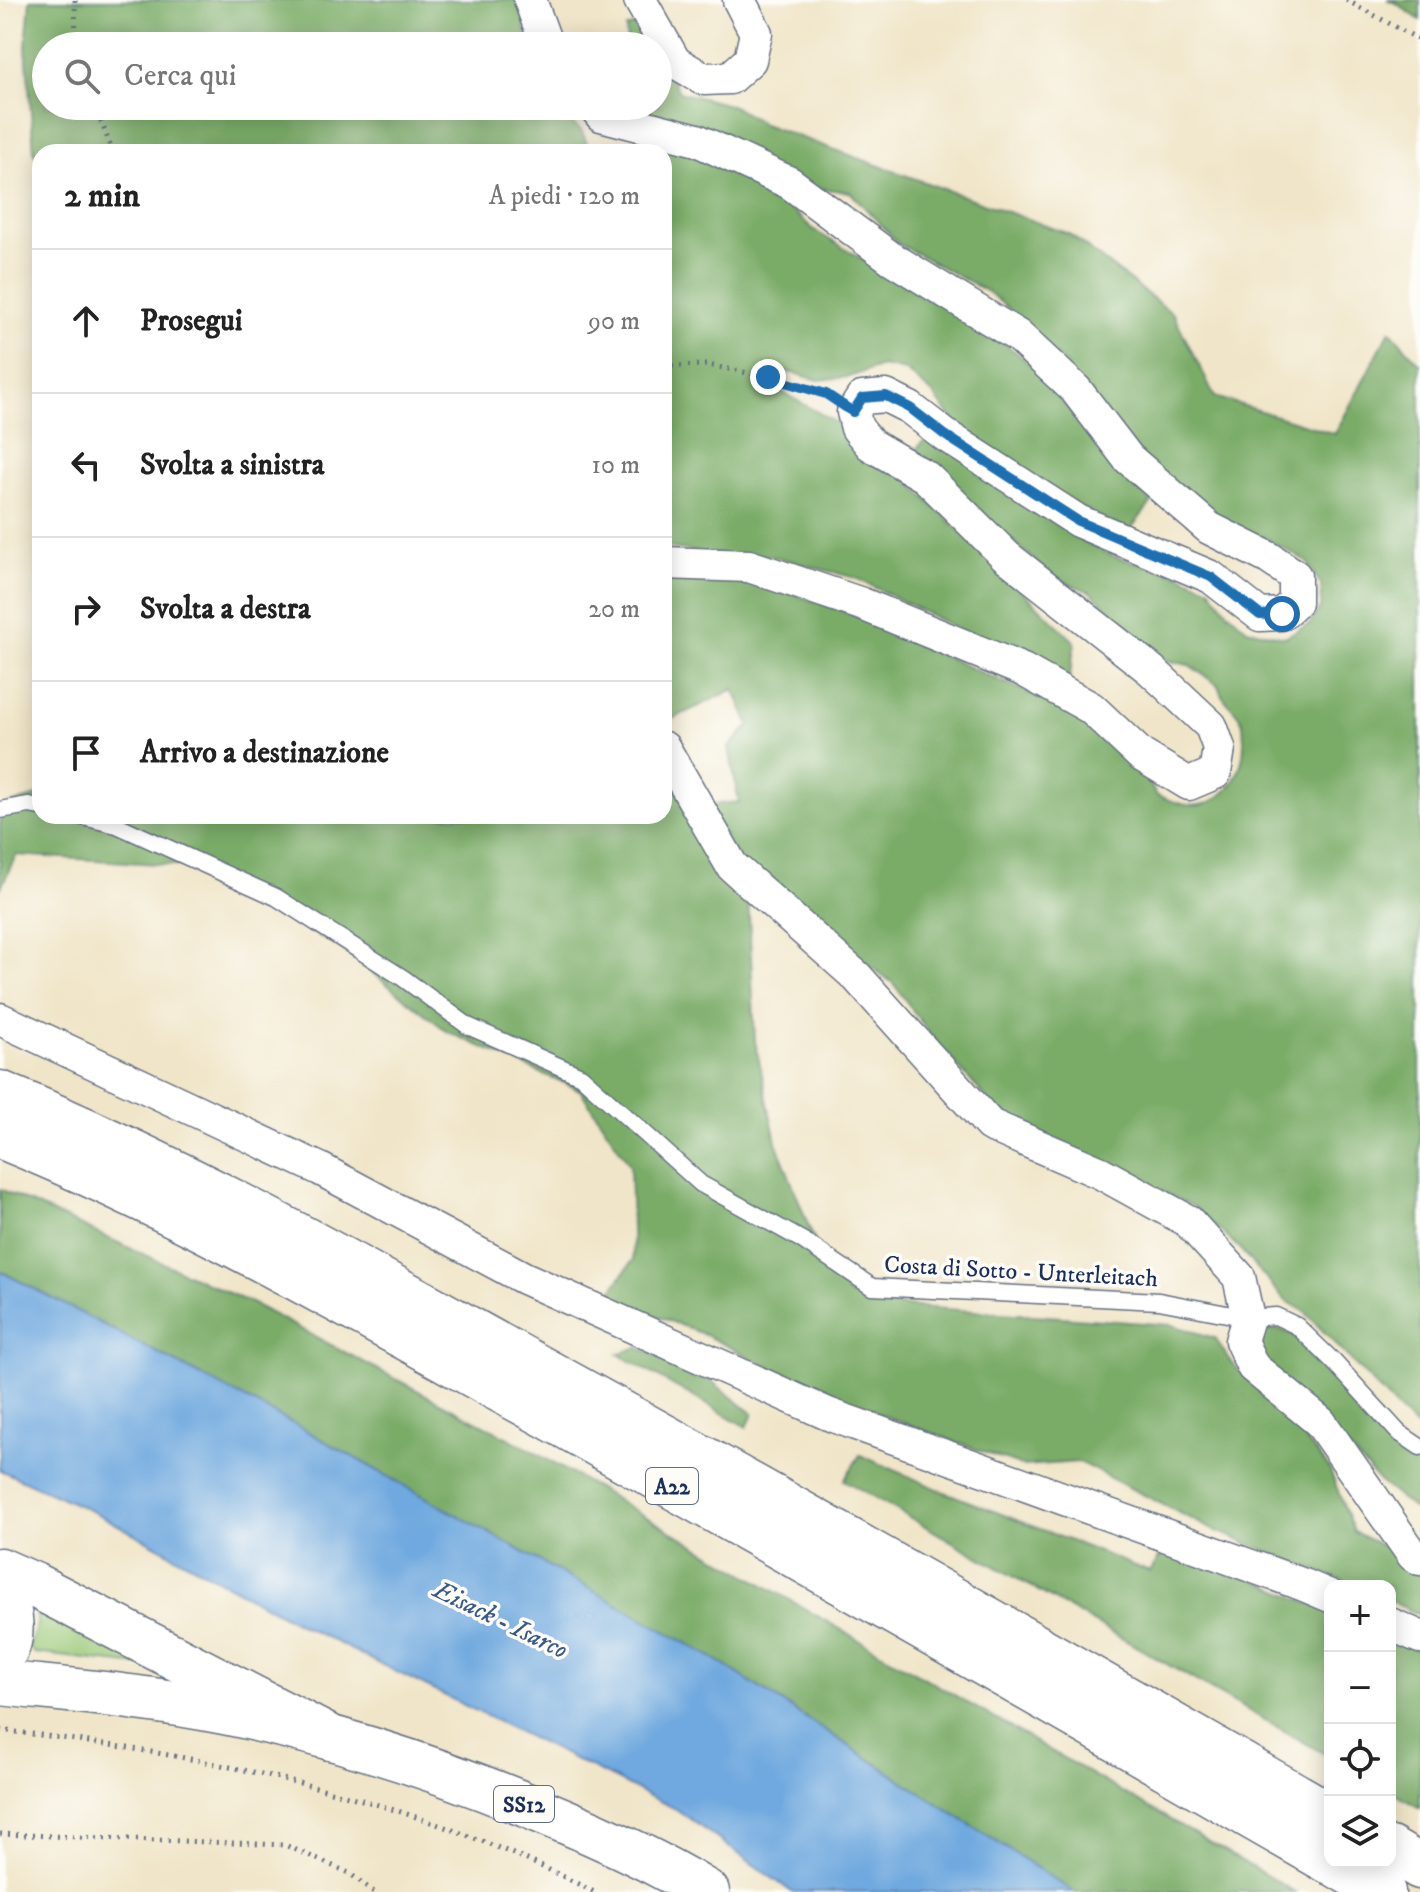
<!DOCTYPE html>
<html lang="it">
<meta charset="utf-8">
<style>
:root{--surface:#fff;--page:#f2f2f2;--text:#222;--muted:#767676;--line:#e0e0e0}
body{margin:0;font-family:"IM FELL DW Pica",serif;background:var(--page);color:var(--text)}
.controls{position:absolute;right:24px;bottom:24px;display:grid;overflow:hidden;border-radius:16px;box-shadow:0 4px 20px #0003}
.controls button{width:72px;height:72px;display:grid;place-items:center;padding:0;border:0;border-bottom:2px solid var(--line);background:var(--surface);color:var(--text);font:40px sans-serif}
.stop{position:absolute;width:24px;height:24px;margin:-18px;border:6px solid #1f6fb2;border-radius:50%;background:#fff}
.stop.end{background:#1f6fb2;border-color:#fff;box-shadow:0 2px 8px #0008}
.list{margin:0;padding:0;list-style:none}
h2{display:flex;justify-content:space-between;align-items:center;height:104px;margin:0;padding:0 32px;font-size:34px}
h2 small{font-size:26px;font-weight:400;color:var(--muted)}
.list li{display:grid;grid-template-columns:52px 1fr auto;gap:24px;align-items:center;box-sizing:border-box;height:144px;padding:0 32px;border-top:2px solid var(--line)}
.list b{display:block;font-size:30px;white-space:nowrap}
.list em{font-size:26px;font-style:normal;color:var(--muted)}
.icon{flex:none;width:44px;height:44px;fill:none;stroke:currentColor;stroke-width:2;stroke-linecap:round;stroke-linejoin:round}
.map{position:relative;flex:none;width:1420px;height:1892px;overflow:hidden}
.search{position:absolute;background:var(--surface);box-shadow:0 4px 20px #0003;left:32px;top:32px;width:640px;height:88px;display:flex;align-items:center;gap:20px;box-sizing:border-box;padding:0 28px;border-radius:44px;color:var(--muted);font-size:30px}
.panel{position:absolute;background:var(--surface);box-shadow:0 4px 20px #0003;left:32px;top:144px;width:640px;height:680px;border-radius:24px}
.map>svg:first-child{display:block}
.green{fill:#99c876;stroke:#5a7c6a;stroke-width:2}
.forest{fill:#7aac67;stroke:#4a6e62;stroke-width:2}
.water{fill:#6fa9df;stroke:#456c9e;stroke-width:2}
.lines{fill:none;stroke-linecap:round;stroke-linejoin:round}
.service-casing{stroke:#666f83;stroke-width:19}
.minor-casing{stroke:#666f83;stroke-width:35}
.primary-casing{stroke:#666f83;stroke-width:47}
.motorway-casing{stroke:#666f83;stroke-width:47}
.path{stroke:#666f83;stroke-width:5;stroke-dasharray:2 6;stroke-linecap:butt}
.service{stroke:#fff;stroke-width:16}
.minor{stroke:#fff;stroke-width:32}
.primary{stroke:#fff;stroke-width:44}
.motorway{stroke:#fff;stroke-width:44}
.route{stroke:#1f6fb2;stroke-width:10}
.labels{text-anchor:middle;stroke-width:7;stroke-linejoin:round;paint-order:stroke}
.shield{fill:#fdfcf7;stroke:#5f6c8c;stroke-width:2}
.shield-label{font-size:22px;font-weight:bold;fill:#1b2f5e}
.street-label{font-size:24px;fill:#1b2f5e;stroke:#fdfcf7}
.water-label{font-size:26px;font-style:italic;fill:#385a8b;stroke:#fdfcf7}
</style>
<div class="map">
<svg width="1420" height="1892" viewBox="0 0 1420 1892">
<rect width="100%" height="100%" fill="#fdfcf7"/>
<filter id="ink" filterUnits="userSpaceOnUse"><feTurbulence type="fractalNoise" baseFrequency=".0125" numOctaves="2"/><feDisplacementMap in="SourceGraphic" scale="16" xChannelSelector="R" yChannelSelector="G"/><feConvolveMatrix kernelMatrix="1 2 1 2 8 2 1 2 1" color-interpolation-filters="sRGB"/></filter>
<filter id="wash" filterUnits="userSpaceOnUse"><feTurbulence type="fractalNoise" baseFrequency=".006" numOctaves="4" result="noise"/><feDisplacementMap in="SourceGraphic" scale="32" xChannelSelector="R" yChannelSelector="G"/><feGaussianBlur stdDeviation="1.8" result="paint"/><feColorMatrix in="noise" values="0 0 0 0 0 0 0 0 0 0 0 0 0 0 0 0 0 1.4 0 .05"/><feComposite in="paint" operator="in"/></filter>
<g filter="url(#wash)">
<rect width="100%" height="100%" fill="#f0e5c8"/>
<path class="green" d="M37,1600L165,1668L34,1653L29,1646L37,1625Z"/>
<path class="forest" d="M30,0H519L529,46H46V106H548L581,130L591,152H40V165L34,152L26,47Z
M1387,0H1420V20L1396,3Z
M641,23L654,46H627L626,28Z
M658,54L679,92L733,106L763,124L1069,234L1173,314L1215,397L1335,434L1390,330L1420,364V1429L1409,1421L1304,1311L1285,1300L1239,1248L1193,1206L1041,1134L996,1109L934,1040L893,983L815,927L735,857L709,805L739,802L729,747L750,725L734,689L670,720L664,712V581H755L858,616L971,668L1091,720L1136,760L1156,795C1170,800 1189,809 1204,804C1232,796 1245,766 1244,739C1243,734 1244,725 1242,721C1234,705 1223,704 1218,685L1189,665L1161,659L1126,638L1116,615L1091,592L1054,578L914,451L931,435L1074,536L1113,556L1180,575L1210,588L1228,612L1247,629L1285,637L1310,624L1321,606V585L1307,562L1264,537L1212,519L1146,462L1063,363L1009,309L988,292L899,244L850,192L809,187L631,108V106H658Z
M640,136L665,142L769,189L815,231L866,261L913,282L994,335L1033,366L1119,471L1152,502L1129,531L1094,517L961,430L933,394L906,371L882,366L849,377L819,380L785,371L782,392L837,423L855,452L899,472L1075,642L1069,680L1014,657L856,578L771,556L717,555L664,547V152H617Z
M664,772L748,895L755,1041L776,1142L811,1232L830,1274L851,1297L890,1305L1172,1325L1215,1338L1232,1364L1272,1399L1329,1468L1354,1532L1399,1554L1420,1569V1615L1390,1601V1586H1357L1209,1528L1079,1462L1022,1466L904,1423L826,1395L701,1333L607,1297L633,1260L630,1165L580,1090L448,1032L338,946L189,866L16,855L0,889V807L40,795V816H664Z
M0,1189L253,1304L527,1448L1295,1892H1074L715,1659L292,1423L0,1271Z
M1280,1329L1299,1338L1389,1439L1420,1461V1514L1380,1482L1260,1356L1261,1331Z
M638,1347L709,1379L753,1414L747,1427L618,1354Z
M860,1455L942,1491L1150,1572L1164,1550L1253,1579L1330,1612V1757L844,1480Z
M1390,1638L1420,1652V1808L1390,1791Z"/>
<path class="water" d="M0,1271L292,1423L715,1659L1074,1892H792L676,1809L303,1626L98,1514L0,1470Z"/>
</g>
<g filter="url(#ink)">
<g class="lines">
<defs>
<path id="service" d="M0,810L29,805L40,807
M79,816L117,825L276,897L403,978L468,1026L581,1076L701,1184L802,1240L872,1287L1159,1301L1248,1318L1276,1316L1297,1326L1333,1361L1398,1432L1420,1447"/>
<path id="minor" d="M530,0L547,46
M640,0L675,62L704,79L730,78L750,60L756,33L739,0
M594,106L601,115L697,140L790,183L891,258L1018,336L1076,390L1128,458L1209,528L1269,558L1295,576V602L1282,614L1260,615L1211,577L1078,521L945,435L910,408L886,396L862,398L853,412L857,428L871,445L926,477L1006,556L1151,670L1211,726L1219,748L1215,773L1189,784L1141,755L1091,708L1023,670L862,604L749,566L664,563
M664,748L732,866L857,977L990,1125L1101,1173L1188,1221L1239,1277L1248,1318L1241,1341L1253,1367L1320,1422L1413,1555L1420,1559
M0,1019L320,1169L524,1278L828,1414L1304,1585L1330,1596
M1390,1624L1420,1637"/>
<path id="primary" d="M0,1683C75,1691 150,1697 224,1712C333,1734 440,1769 543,1812C599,1835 656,1861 707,1892"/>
<path id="motorway" d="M0,1093C188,1170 364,1271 542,1369C807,1514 1068,1665 1330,1815
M0,1136C184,1211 355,1310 529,1406C797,1555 1063,1709 1330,1862
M0,1570L34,1585L331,1738
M0,1586C11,1609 17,1638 0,1660
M1390,1849L1420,1867
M1331,1862L1383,1892"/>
</defs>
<use href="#service" class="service-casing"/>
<use href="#minor" class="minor-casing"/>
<use href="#primary" class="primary-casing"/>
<use href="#motorway" class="motorway-casing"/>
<path class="path" d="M75,0L76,46
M1346,0L1420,40
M95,106L113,152
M664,366L708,365L768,377L827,395
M0,1730C206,1755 409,1796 594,1892
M0,1834L285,1845L349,1873L374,1892"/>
<use href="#service" class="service"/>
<use href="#minor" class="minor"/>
<use href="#primary" class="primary"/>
<use href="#motorway" class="motorway"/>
</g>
</g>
<g class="lines" filter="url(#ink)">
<path class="route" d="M768,377L826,394L853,412L862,398L886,396L910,408L945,435L1078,521L1211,577L1260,615L1282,614"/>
</g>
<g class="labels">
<g class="shield">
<rect x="646" y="1468" width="52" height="36" rx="6"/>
<rect x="494" y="1786" width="60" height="36" rx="6"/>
</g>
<g class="shield-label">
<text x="672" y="1494">A22</text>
<text x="524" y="1812">SS12</text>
</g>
<g class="street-label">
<text transform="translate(1021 1271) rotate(3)" y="8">Costa di Sotto - Unterleitach</text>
</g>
<g class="water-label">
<text transform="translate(501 1619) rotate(26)" y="9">Eisack - Isarco</text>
</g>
</g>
</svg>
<div class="controls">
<button>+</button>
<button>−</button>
<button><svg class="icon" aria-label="locate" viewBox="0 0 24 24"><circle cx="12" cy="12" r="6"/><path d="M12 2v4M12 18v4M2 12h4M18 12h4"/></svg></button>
<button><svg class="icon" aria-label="layers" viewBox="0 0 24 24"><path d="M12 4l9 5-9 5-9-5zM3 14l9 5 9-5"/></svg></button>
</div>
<div class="stop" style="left:1282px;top:614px"></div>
<div class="stop end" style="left:768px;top:377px"></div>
<div class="search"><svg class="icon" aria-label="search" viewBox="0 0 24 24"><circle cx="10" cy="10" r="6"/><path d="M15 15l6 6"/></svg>Cerca qui</div>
<section class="panel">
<h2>2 min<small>A piedi · 120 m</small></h2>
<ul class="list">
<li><svg class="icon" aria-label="ahead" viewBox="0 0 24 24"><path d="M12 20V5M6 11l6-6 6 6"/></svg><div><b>Prosegui</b></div><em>90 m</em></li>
<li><svg class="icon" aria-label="left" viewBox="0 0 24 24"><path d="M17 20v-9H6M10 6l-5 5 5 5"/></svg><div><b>Svolta a sinistra</b></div><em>10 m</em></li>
<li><svg class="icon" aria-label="right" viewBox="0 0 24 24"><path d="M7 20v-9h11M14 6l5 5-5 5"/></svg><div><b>Svolta a destra</b></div><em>20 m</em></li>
<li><svg class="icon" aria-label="arrive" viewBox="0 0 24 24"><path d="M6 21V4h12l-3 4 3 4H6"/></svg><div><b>Arrivo a destinazione</b></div></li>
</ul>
</section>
</div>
